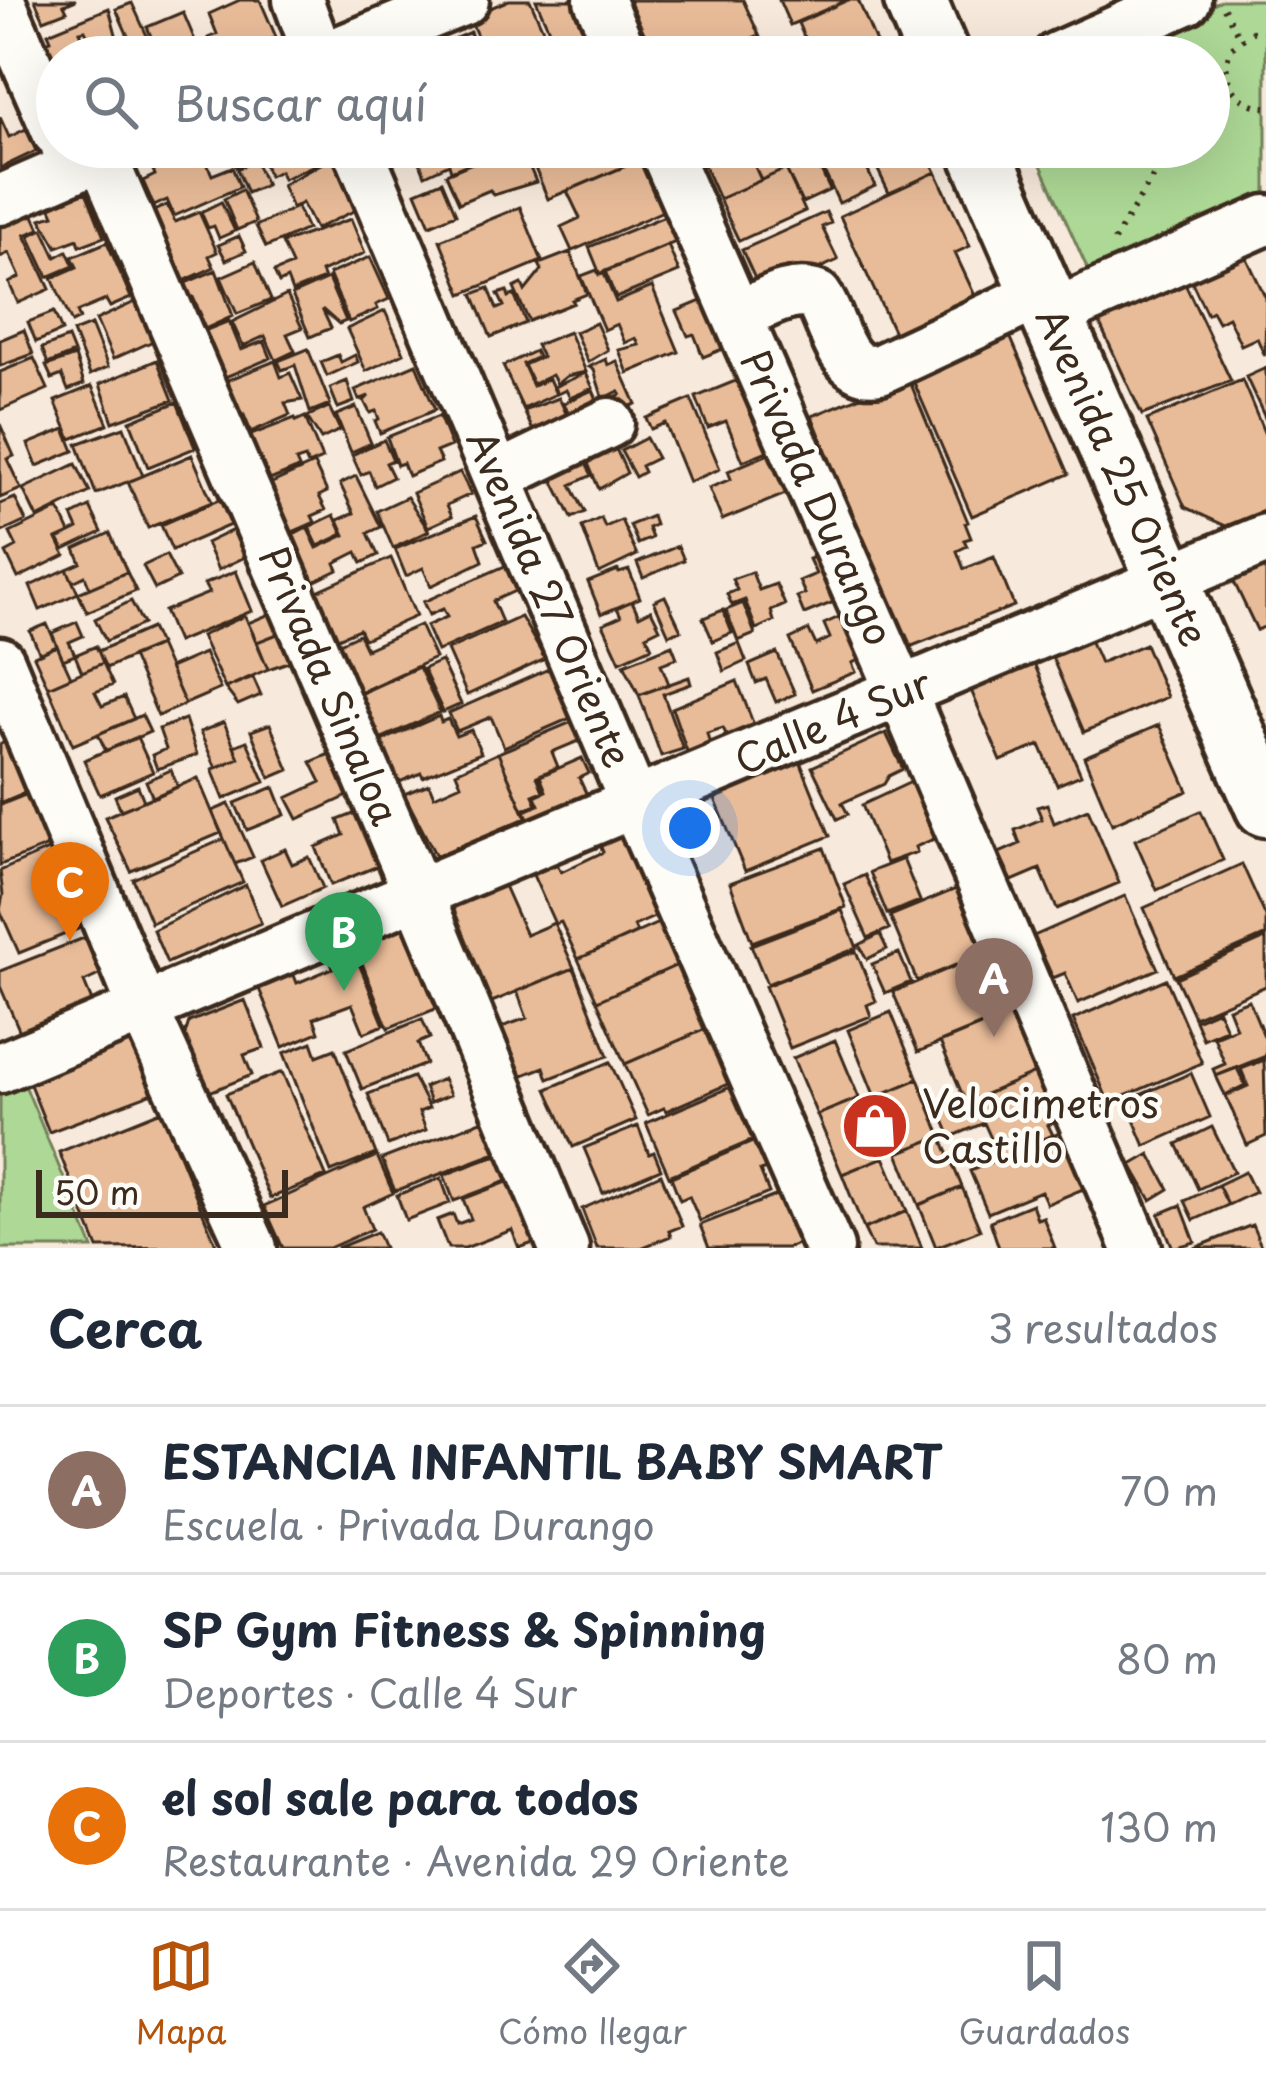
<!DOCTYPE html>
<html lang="es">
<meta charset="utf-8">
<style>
:root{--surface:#fff;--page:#f6f6f7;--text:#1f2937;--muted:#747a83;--line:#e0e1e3;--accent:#b45309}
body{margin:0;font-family:"Playpen Sans",sans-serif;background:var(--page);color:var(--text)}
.scale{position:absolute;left:36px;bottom:30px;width:252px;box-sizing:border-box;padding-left:12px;border:6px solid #3b2a1e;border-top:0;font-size:33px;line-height:42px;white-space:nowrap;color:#3b2a1e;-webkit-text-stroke:9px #fdfcf7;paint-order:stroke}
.you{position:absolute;left:690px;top:828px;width:42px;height:42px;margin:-30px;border:9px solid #fff;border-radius:50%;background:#1a73e8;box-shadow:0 0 0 18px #1a73e833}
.badge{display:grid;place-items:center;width:78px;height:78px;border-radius:50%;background:var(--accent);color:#fff;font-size:39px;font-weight:700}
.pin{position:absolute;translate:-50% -99px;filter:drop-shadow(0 3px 6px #0008)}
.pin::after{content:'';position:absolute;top:63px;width:42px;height:36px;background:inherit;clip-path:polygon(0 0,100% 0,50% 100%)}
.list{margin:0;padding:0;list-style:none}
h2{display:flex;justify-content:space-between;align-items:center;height:156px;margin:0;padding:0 48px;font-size:51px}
h2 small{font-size:39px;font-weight:400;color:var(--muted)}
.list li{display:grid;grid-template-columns:78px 1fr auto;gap:36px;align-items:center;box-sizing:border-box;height:168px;padding:0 48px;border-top:3px solid var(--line)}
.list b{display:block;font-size:45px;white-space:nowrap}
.list p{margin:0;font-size:39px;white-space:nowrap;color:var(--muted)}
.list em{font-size:39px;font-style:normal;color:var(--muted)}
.icon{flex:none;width:66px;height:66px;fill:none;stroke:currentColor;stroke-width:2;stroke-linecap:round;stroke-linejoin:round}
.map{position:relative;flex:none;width:1266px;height:1248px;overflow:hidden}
.search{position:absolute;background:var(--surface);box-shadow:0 12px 48px #0002;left:36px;right:36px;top:36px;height:132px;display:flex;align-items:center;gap:30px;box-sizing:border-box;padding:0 42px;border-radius:66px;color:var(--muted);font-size:45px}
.sheet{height:660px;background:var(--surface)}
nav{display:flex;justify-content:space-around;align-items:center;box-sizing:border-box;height:168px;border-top:3px solid var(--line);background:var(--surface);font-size:33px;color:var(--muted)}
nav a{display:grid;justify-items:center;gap:6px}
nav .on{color:var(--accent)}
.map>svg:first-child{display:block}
.green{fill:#add896;stroke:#74815a;stroke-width:3}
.building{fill:#e9bc99;stroke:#3b2a1e;stroke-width:3}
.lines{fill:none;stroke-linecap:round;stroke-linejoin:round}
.minor-casing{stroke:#3b2a1e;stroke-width:57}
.major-casing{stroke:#3b2a1e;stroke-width:69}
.path{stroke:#3b2a1e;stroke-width:6;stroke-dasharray:3 9;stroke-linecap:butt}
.minor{stroke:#fdfcf7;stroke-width:48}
.major{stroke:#fdfcf7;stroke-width:60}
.labels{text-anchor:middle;stroke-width:9;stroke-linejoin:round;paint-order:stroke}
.street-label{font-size:39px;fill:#3b2a1e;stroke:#fdfcf7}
.poi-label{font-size:39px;fill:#3b2a1e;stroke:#fdfcf7;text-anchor:start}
</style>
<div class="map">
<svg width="1266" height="1248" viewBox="0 0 1266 1248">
<rect width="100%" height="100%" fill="#f7e9db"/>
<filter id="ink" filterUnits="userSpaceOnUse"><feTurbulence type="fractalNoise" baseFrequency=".00833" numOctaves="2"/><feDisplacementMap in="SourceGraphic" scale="24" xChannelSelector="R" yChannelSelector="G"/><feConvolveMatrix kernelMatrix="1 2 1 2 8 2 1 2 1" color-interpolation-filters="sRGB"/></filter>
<g filter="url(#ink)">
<path class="green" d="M1222,0H1266V201L1092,279L1033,147H1209V57H1095Z
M24,1083L93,1248H0V1092Z"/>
<path class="building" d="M35,0H76L64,5L67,11L44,20Z
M240,0H260L276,37L231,57H216L208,38L217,34L209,14Z
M509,0H530L555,57H486L469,17Z
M536,0H583L600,40L561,57Z
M629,0H743L759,35L710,57H655Z
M779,0H848L790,25Z
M848,0H858L882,57H813L798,23Z
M132,3L153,49L137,56L135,50L122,56L116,41L128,36L116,9Z
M109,8L117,38L93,48L85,30L80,31L90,55L57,57V69L52,71L41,44L51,40L48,33Z
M183,12L202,57H160L147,27Z
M470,32L481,57H412Z
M759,35L769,57H712V56Z
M0,117L9,137L26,129L36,151L0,168Z
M186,147H223L225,152L206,161L212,175L232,167L240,187L174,216L167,200L154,206L143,181L155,175L150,163Z
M227,147H280L236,167Z
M313,147H325L330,158L283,179L280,171L269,176L263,162L284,153L287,158Z
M398,147H501L502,150L451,171L449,164L425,175L416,153L403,159Z
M510,147H521L536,182L493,195L490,190L459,203L446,174Z
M526,147H646L649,156L548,199Z
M696,147H746L761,180L719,199Z
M746,147H810L830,190L802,203L786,169L761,180Z
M857,147L875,186L839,203L813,148Z
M867,147H924L936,172L889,193Z
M649,156L672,207L572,251L561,227L580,218L567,191Z
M332,158L356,210L315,229L302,203L292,208L282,185Z
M255,161L266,185L247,193L237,169Z
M786,169L805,211L739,241L719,199Z
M936,172L970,246L955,253L983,313L902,350L840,216Z
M442,181L456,214L430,225L416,192Z
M242,190L256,222L237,230L224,199Z
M86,192L104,237L80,246L78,239L57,247L41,219L54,215L50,206Z
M221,202L235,231L219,238L214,226L208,228L201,212Z
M167,205L175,222L199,212L217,252L209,256L214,267L177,284L145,215Z
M297,207L307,229L266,247L256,226Z
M520,207L542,261L462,294L440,240Z
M32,211L40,229L25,235L50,289L18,303L9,283L20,277L9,253L0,257V225Z
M826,212L831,223L822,227L838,260L762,294L742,250Z
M672,213L683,239L600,274L589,247Z
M351,219L365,253L321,272L324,279L292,292L287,279L279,283L274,272L292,265L282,243Z
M43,229L56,257L67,251L74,266L48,277L29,236Z
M239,236L246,251L226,260L218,245Z
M107,242L131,298L110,307L106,300L77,312L80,319L72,323L52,278L77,267L72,257Z
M668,245L679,272L616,298L605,271Z
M1241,246L1266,298L1265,356L1257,338L1241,345L1228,317L1218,322L1212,311L1207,314L1187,272Z
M570,252L587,294L572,300L574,303L529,321L514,288L522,284L525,291L542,270L539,264Z
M370,257L389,299L376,305L378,309L349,322L329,274Z
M255,262L271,300L237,314L221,277Z
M216,270L233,316L198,332L193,319L201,315L193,297L185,301L178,286Z
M597,270L599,275L604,274L616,302L652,287L679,352L628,373L619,350L639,345L636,338L625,343L617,324L604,330L581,276Z
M1180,273L1231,381L1142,415L1098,320Z
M328,279L346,321L339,324L322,309L331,328L310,337L292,295Z
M489,288L497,309L504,306L498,294L507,291L509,297L514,295L526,323L491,337L473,294Z
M287,295L302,328L287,334L295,351L276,360L265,336L243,346L232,322Z
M713,296L725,348L703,357L694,334L688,336L677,311Z
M135,302L153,341L113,359L96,320Z
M385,311L404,353L366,371L347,329Z
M54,312L62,331L36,342L28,322Z
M229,321L241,350L264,341L271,358L218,380L199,333Z
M596,323L608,350L588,362L575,332Z
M91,325L108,367L90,375L73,332Z
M1007,329L1069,474L972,516L909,371Z
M24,330L33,354L0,366V340Z
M569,332L586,372L567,376L557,384L552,375L533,384L524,365L542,357L536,345Z
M68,338L74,353L48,364L42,348Z
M308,349L330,404L310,412L295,365L282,370L278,361Z
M535,351L538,357L523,364L533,386L549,379L556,394L523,409L503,366Z
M338,355L341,362L355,355L358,362L327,376L321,362Z
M75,356L84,384L68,390L62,375L52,379L46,366Z
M34,358L48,389L0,410V372Z
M606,359L608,365L617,361L636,404L628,407L630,412L601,403L621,394L619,391L603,399L594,370L589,367Z
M157,360L173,400L113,422L100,384Z
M275,361L281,377L290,373L302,400L285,403L290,415L251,432L244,415L233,420L218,384Z
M416,364L435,410L380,433L375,421L379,419L376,411L370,413L364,401L369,396L359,400L355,390Z
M1266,368V420L1246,377Z
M586,373L593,388L570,398L566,390L557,394L554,387Z
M750,375L780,446L743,461L726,421L708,428L696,397Z
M908,377L968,522L965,523L971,538L964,540L967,546L957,551L964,569L994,557L1014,606L907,648L812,416Z
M1242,380L1266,437V510L1226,526L1185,507L1147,420Z
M347,381L354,402L338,408L330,388Z
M92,386L108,424L71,439L55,401Z
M593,390L606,421L577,434L564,403Z
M559,398L575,433L541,448L524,411Z
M691,399L720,469L689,482L665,423L651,429L646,418Z
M177,402L195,448L148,467L130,421Z
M329,407L340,430L321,439L307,417Z
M356,407L371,443L351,452L336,415Z
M439,416L451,446L436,452L441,462L408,476L403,463L397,465L387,437Z
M305,417L322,459L308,465L305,458L296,461L299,468L270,480L266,471L256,475L249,459L258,452L245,457L238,440L295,418L296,421Z
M0,424L14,456L7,459L21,489L0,498Z
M124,427L143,476L96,494L77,444Z
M65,429L74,451L37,466L28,444Z
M646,438L657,458L641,466L644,472L635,477L621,451Z
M384,440L393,460L386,463L393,477L375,486L369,471L361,475L352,455Z
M616,449L627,473L599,489L587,461Z
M776,451L793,491L722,520L709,488L731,479L728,471Z
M192,455L212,502L148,528L128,482Z
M585,462L592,475L571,485L585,512L572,518L552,478Z
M76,464L90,492L37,518L23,489Z
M314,464L327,492L319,496L326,510L312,516L315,522L283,536L261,488Z
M460,472L471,494L447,505L452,516L428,527L413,493Z
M356,476L381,527L368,533L378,555L362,563L357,552L335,563L338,570L301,588L279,542L307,527L317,548L345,535L338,520L354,513L340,484Z
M407,497L429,531L393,548L377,511Z
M15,498L26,521L0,533V504Z
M223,498L235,523L172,550L161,525Z
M90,507L102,532L64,550L58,539L78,529L72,516Z
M59,509L70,533L57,539L65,555L18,578L6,553L17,547L10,533Z
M334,515L343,534L318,546L309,527Z
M476,516L487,540L477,544L483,561L431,586L423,568L406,576L395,549Z
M652,516L655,525L648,528L652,538L638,544L630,525Z
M601,518L605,527L621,520L637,555L599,573L582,527Z
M235,529L247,556L218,570L206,543Z
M110,533L127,572L90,588L85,576L73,582L67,569L81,563L75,549Z
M678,546L684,560L643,578L637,563Z
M825,553L844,598L804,614L797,597L805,594L799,581L816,574L809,559Z
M166,555L178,578L155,589L143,566Z
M391,558L416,616L364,639L359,629L324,644L304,597Z
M1266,562V626L1257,630L1232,578Z
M505,566L517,590L493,601L502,622L437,651L426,626L447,617L443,609L429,615L423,602Z
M67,569L78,593L40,610L30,586Z
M618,570L619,573L629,570L640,598L601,614L588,582Z
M236,571L252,611L177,642L164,611L209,593L204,584Z
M127,572L136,591L87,612L78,593Z
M752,572L759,590L776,584L785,605L771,611L774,621L756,629L745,600L732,605L727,594L737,590L732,579Z
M665,596L681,630L669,635L654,601Z
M131,601L143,624L106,641L95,619Z
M632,601L639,616L651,610L660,628L646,635L652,647L620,661L603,624L621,616L617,608Z
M743,603L755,634L738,641L726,610Z
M723,610L732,633L713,641L703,618Z
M852,611L871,655L852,663L856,672L812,690L790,639L809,630L816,645L830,638L824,624Z
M272,613L280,633L257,642L248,623Z
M245,616L268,669L225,688L201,636Z
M521,617L545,659L467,695L447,650Z
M77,622L83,636L69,642L75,655L63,660L52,633Z
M47,624L57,646L40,654L30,631Z
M420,625L435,658L351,696L329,648L359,634L366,649Z
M151,628L159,645L106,668L98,651Z
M280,633L291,661L268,669L257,642Z
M1088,635L1100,663L1145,644L1167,697L1084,732L1049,650Z
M739,643L746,661L724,671L717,652Z
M159,645L185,704L158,716L132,656Z
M672,645L677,658L661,664L669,684L639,695L624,664Z
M57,646L71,677L48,687L34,656Z
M96,646L103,663L82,672L75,655Z
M204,653L220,689L185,704L169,668Z
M777,653L795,694L776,702L766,679L756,683L749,665Z
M1031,656L1081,775L1057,785L1040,745L1001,761L968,683Z
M441,661L461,704L443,712L423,669Z
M103,663L113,685L95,692L102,706L124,697L134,719L73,745L48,687Z
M419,667L440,712L373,742L353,697Z
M551,668L573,717L504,747L491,717L457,731L449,713Z
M253,677L261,695L238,705L225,688Z
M689,677L691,684L663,694L683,749L661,756L639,695Z
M737,681L755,728L728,738L723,728L707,733L710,745L688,754L672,708Z
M142,715L150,732L106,751L98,734Z
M439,716L441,722L448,719L456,736L471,730L481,753L423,777L421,773L390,786L372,745Z
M185,719L197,755L157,769L152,755L166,749L159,729Z
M574,721L581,740L552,752L558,767L537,776L543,791L533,795L537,804L523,810L498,753Z
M224,722L239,758L216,768L200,732Z
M270,724L289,770L270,778L251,731Z
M1159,725L1188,791L1112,824L1084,757Z
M886,733L903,769L889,776L884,784L842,803L848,814L837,819L812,767Z
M137,737L153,772L100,795L84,760Z
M10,740L31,790L0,803V744Z
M247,741L265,782L224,799L212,769L239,758L234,746Z
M334,752L354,793L298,819L287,798L321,782L311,762Z
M498,753L526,818L436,856L404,794L429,784L434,796L461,784L456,772Z
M582,758L589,773L579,778L587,795L529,820L525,811L539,805L535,796L546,791L540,776Z
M799,759L830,836L745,871L713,794Z
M171,770L178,787L153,798L146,781Z
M922,777L946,834L915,847L917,852L886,863L862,805Z
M198,778L221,833L131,871L105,817Z
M138,786L144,801L121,810L115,796Z
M274,787L285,815L247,830L235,803Z
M30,793L51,845L0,865V805Z
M229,804L253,857L235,864L212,811Z
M1047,804L1054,823L1088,809L1119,883L1057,909L1040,869L1012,881L999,853L1020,844L1015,830L1042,819L1037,807Z
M1201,811L1223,860L1157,890L1135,840Z
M356,813L378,866L331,885L316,847L344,835L338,820Z
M625,834L661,914L634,926L637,933L578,959L561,922L555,924L533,875L557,864L561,872L603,852L600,845Z
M224,839L243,882L151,923L133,879Z
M55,847L88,925L19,953L0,910L3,895L0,871Z
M824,848L846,907L752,942L730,883Z
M285,849L292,864L309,857L323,888L282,906L261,860Z
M903,859L920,901L887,914L870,872Z
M1242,864L1266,917V935L1174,976L1144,908Z
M865,875L889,929L868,938L844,884Z
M501,879L526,935L554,923L574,968L487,1004L449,916L457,898Z
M973,882L1000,947L917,981L890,916Z
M246,885L261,923L167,963L153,930Z
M1125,896L1158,969L1078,1003L1065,973L1053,978L1034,936Z
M842,910L857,948L767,984L751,945Z
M409,921L443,1006L388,1028L354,943Z
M663,921L682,963L597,1001L578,959Z
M880,934L887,949L867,959L859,945Z
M89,936L105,972L84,982L94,1006L21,1034L0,986V971Z
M1266,938V986L1194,1017L1176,978Z
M351,944L384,1025L364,1033L352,1004L314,1018L319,1032L283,1047L255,979L290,965L297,983L333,968L327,953Z
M1000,947L1026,1007L918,1052L893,992Z
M856,951L876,1001L867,1005L871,1016L790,1048L765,986Z
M899,953L911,982L885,993L872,964Z
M682,963L710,1027L625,1064L597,1001Z
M574,968L608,1056L548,1079L544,1067L521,1076L502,1027L527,1018L517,991Z
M1166,979L1202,1063L1109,1103L1073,1019Z
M245,1000L264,1048L244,1055L252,1075L202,1095L182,1044L189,1022Z
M1249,1000L1266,1041V1056L1216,1076L1213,1069L1225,1064L1214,1037L1236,1028L1228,1008Z
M1026,1007L1051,1066L966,1103L940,1042Z
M1218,1010L1226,1029L1203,1039L1195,1020Z
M891,1012L918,1079L875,1097L848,1030Z
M422,1019L430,1038L418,1043L426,1064L362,1089L346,1050Z
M710,1027L735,1081L666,1111L664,1108L648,1115L625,1064Z
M135,1039L156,1092L49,1132L29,1082Z
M835,1040L859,1098L817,1115L793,1058Z
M312,1042L317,1056L335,1049L376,1154L331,1172L284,1053Z
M1264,1060L1266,1136L1247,1145L1226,1096L1248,1086L1241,1069Z
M610,1062L636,1120L573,1147L547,1089Z
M1051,1066L1072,1115L1048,1125L1053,1135L1000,1158L984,1123L951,1137L941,1113Z
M1237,1068L1245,1085L1225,1095L1216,1076Z
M282,1072L326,1176L270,1198L226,1094Z
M1191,1073L1210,1117L1145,1146L1126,1101Z
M413,1077L429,1108L419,1112L426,1130L388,1145L368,1094Z
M443,1079L450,1095L430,1103L424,1087Z
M918,1079L941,1136L898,1153L875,1097Z
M735,1085L758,1138L669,1176L646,1123Z
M859,1098L884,1157L842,1174L817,1115Z
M161,1111L217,1247L98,1248L59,1152Z
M484,1120L496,1153L395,1191L382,1159Z
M638,1126L649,1154L654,1152L661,1169L603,1193L584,1148Z
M1076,1126L1100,1182L1047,1204L1041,1191L988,1213L970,1171Z
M1212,1127L1234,1172L1198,1189L1177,1144Z
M941,1136L962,1187L919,1205L898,1153Z
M757,1140L769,1168L760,1171L769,1193L700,1221L689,1196L680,1200L671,1177Z
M500,1154L510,1180L454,1201L444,1175Z
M1150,1154L1169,1189L1151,1200L1131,1165Z
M377,1156L393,1193L363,1207L372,1229L329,1248H283L264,1206Z
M884,1157L907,1211L864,1229L842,1174Z
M1245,1172L1255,1192L1228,1205L1218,1185Z
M661,1174L682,1226L669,1231L671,1236L641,1248H597L582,1209Z
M441,1178L450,1203L406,1220L397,1195Z
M515,1179L539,1241L519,1248L512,1230L465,1248H448L437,1220L453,1214L457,1224L471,1219L463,1199Z
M1218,1185L1228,1205L1194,1220L1185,1201Z
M962,1187L980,1230L936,1247L919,1205Z
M780,1194L800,1243L787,1248H709L700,1225Z
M1032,1204L1037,1219L1043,1217L1055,1248H999L990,1221Z
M1181,1205L1195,1242L1173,1248L1159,1214Z
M907,1211L922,1248H873L864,1229Z
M1252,1225L1262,1248H1195Z
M377,1232L384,1248H337Z"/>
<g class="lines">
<defs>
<path id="minor" d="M298,0L319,57
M599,0L624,57
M0,1L57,132
M325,57L464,0
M1057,57L1186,0
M66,147L93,160L109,173L417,891L564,1248
M357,147L635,804L829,1248
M663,147L902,693L1137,1248
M0,200L112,151
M1051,315L1266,220
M737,316C762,306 790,286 817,296C836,322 838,377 880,369L1042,293
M497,477L609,423
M0,662L143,1008L252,1248
M0,1068L1266,539"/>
<path id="major" d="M915,0L939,57
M978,147L1266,806"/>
</defs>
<use href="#minor" class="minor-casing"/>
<use href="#major" class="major-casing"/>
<path class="path" d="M1224,8L1240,38
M1266,31L1252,32L1231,48C1219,78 1233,104 1266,107
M1209,88L1226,73
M1114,241L1171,147"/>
<use href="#minor" class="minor"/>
<use href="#major" class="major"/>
</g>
</g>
<defs>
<symbol id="shop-disc" viewBox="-11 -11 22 22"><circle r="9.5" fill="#c8321e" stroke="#fdfcf7"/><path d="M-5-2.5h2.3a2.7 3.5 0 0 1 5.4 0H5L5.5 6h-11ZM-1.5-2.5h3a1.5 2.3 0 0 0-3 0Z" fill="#fff"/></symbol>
</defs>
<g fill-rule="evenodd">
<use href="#shop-disc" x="837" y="1088" width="76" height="76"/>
</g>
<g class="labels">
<g class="street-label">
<text transform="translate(1122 477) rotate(66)" y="14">Avenida 25 Oriente</text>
<text transform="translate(817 498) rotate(66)" y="14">Privada Durango</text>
<text transform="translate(549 599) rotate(67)" y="14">Avenida 27 Oriente</text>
<text transform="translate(329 686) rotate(67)" y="14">Privada Sinaloa</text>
<text transform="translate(833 722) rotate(-23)" y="14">Calle 4 Sur</text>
</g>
<g class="poi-label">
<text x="922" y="1118">Velocimetros<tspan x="922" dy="45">Castillo</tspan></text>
</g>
</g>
</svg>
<div class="scale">50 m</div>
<div class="you"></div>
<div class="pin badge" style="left:994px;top:1037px;background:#8d6e63">A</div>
<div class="pin badge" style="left:344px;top:991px;background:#2e9e5b">B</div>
<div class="pin badge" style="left:70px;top:941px;background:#e8710a">C</div>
<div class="search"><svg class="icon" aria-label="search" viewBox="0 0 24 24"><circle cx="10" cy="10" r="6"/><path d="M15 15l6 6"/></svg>Buscar aquí</div>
</div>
<section class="sheet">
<h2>Cerca<small>3 resultados</small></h2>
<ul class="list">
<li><span class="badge" style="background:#8d6e63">A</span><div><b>ESTANCIA INFANTIL BABY SMART</b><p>Escuela · Privada Durango</p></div><em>70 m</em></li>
<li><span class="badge" style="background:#2e9e5b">B</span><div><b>SP Gym Fitness &amp; Spinning</b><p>Deportes · Calle 4 Sur</p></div><em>80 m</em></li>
<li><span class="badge" style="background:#e8710a">C</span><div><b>el sol sale para todos</b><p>Restaurante · Avenida 29 Oriente</p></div><em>130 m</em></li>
</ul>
</section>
<nav>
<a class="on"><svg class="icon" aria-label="map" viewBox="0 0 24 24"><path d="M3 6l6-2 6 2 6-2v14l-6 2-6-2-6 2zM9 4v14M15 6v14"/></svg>Mapa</a>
<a><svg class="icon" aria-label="directions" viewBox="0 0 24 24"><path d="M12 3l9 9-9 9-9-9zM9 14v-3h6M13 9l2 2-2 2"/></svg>Cómo llegar</a>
<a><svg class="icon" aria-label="saved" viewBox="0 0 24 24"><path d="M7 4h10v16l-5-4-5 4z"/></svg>Guardados</a>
</nav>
